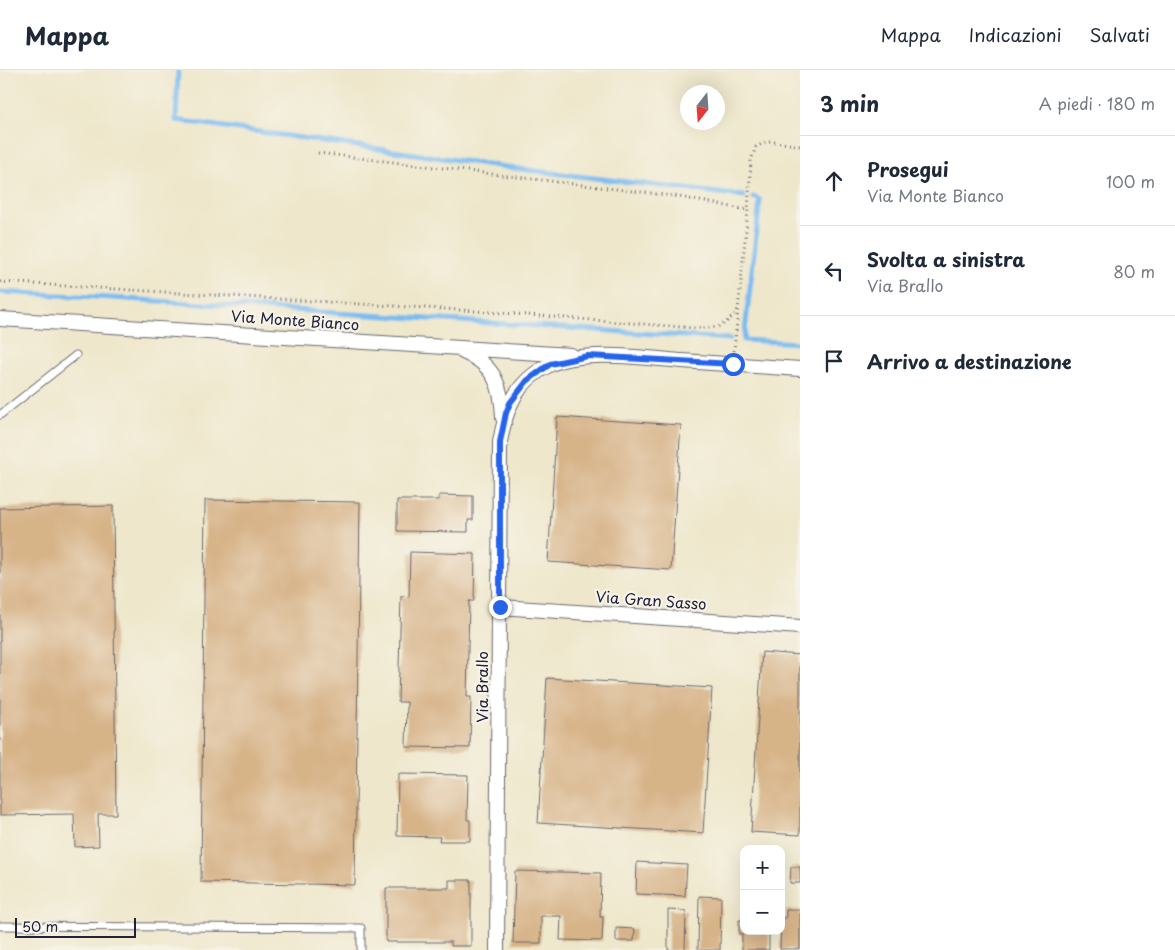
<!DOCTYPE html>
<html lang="it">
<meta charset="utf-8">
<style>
:root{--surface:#fff;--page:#f6f6f7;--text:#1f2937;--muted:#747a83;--line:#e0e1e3}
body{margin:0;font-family:"Playpen Sans",sans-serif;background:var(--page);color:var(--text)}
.controls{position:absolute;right:15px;bottom:15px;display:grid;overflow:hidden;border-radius:10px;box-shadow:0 5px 20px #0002}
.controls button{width:45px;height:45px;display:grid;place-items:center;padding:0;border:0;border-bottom:1px solid var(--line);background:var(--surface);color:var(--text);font:25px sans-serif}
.compass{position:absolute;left:680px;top:15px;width:45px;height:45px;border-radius:50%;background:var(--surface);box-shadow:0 5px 20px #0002;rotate:197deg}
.scale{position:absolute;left:15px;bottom:12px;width:121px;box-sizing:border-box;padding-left:5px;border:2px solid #22223b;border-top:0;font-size:14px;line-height:18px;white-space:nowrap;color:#22223b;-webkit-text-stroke:4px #f7f3e8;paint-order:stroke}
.stop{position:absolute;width:15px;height:15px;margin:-11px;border:4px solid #2563eb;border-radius:50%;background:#fff}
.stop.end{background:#2563eb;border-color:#fff;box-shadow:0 1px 5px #0008}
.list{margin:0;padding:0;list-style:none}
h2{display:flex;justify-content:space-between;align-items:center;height:65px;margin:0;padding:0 20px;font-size:21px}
h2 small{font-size:16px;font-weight:400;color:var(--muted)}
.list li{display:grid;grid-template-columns:32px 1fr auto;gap:15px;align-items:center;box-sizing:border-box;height:90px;padding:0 20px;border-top:1px solid var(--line)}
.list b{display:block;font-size:19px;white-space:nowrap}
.list p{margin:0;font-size:16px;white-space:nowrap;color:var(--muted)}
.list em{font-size:16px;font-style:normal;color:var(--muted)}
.icon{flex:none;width:28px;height:28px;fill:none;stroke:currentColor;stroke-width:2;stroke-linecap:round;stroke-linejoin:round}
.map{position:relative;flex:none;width:800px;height:880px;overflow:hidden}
header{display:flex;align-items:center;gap:30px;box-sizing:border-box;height:70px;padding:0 25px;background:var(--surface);border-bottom:1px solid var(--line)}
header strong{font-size:24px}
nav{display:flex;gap:28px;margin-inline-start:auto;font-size:18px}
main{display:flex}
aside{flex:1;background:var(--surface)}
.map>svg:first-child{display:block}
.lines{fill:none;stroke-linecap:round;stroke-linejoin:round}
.stream{stroke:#7cbcf1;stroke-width:5}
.building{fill:#d7b388}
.service-casing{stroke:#69676d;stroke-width:9}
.minor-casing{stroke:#69676d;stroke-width:16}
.path{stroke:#69676d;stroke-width:3;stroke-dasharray:1 4;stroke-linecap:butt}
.service{stroke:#fff;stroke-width:7}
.minor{stroke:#fff;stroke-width:14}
.route{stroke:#2563eb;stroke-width:6}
.labels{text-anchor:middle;stroke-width:4.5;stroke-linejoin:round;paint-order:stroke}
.street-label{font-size:15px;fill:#22223b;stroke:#f7f3e8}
</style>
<header>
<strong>Mappa</strong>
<nav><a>Mappa</a><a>Indicazioni</a><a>Salvati</a></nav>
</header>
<main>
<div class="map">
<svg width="800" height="880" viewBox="0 0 800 880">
<rect width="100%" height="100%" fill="#f7f3e8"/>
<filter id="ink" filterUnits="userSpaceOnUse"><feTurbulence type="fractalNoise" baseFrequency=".02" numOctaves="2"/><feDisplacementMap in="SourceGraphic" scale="10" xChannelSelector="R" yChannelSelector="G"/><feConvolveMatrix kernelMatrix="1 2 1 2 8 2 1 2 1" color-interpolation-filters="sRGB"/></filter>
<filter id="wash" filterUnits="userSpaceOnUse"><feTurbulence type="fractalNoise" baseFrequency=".0096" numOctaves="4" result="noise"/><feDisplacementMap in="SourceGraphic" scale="20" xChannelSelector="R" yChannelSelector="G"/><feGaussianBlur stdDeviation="1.12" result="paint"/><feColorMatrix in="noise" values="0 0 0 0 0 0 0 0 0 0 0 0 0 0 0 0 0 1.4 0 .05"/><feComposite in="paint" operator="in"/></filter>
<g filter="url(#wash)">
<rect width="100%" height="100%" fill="#eee7cb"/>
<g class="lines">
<path class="stream" d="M178,0L176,50L520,99L744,126
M753,127L760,130L744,270L800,273
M0,222L96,227L730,269"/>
</g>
<g id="blocks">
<path class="building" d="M557,347L681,355L671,500L548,492Z
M439,425L473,426V450H468V462L397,461V430H439Z
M205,430L360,432L355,815L201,812Z
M113,436L116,744H98L99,776L75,777L74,744L0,745V438Z
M410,482L475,484L474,531H469L467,627H471L470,678L406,677L407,632H398L401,526L409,527Z
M762,582L800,585V765L751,762Z
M547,608L712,618L703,763L538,753Z
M398,704L468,705L467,750H470V771H439L440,767L397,766Z
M637,792L687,795L685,826L636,824Z
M791,797H800V813H790Z
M515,801L601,803L600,847H603L602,871L560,870L561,846H541V873H513Z
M449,810H471V876H451V872H386V818H449Z
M699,826L721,827L720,880H698Z
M668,840L686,841L685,880H668Z
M786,840H800V879H780L781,848H786Z
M739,850H744V861H769V880H742V864H739Z
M616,858L635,859L634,871H616Z"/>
</g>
</g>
<g filter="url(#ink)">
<use href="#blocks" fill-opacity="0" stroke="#69676d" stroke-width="1"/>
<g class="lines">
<defs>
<path id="service" d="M0,345L76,285
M0,856L361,858V880"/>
<path id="minor" d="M0,249L571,285
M463,282C494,294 502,316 503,348
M500,537L800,557
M497,880L500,372C506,337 516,312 549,295C581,279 646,288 682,291C721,294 761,296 800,299"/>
</defs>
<use href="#service" class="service-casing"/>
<use href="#minor" class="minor-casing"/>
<path class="path" d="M318,83L674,126L748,140
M0,212L476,241L695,258C719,258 722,259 738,240
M734,281L748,140L751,90L756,77L766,72H776L800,76"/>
<use href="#service" class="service"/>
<use href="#minor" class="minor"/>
</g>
</g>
<g class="lines" filter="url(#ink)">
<path class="route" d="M500,537V372L506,343L510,333L527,311L550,294L588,286L733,294"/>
</g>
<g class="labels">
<g class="street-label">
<text transform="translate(295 251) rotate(4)" y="5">Via Monte Bianco</text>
<text transform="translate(651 531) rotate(4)" y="5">Via Gran Sasso</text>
<text transform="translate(483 617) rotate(-90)" y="5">Via Brallo</text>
</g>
</g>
</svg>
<div class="controls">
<button>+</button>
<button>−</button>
</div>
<svg class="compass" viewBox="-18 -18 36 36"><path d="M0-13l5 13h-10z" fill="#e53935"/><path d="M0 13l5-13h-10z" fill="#747a83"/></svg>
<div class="scale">50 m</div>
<div class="stop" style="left:733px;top:294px"></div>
<div class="stop end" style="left:500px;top:537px"></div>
</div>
<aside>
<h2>3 min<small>A piedi · 180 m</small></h2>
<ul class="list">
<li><svg class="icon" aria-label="ahead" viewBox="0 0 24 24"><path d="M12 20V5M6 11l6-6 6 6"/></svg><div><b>Prosegui</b><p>Via Monte Bianco</p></div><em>100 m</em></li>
<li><svg class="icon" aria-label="left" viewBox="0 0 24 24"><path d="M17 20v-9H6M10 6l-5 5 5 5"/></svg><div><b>Svolta a sinistra</b><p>Via Brallo</p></div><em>80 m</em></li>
<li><svg class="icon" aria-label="arrive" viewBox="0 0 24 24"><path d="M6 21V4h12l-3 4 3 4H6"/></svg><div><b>Arrivo a destinazione</b></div></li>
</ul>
</aside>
</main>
